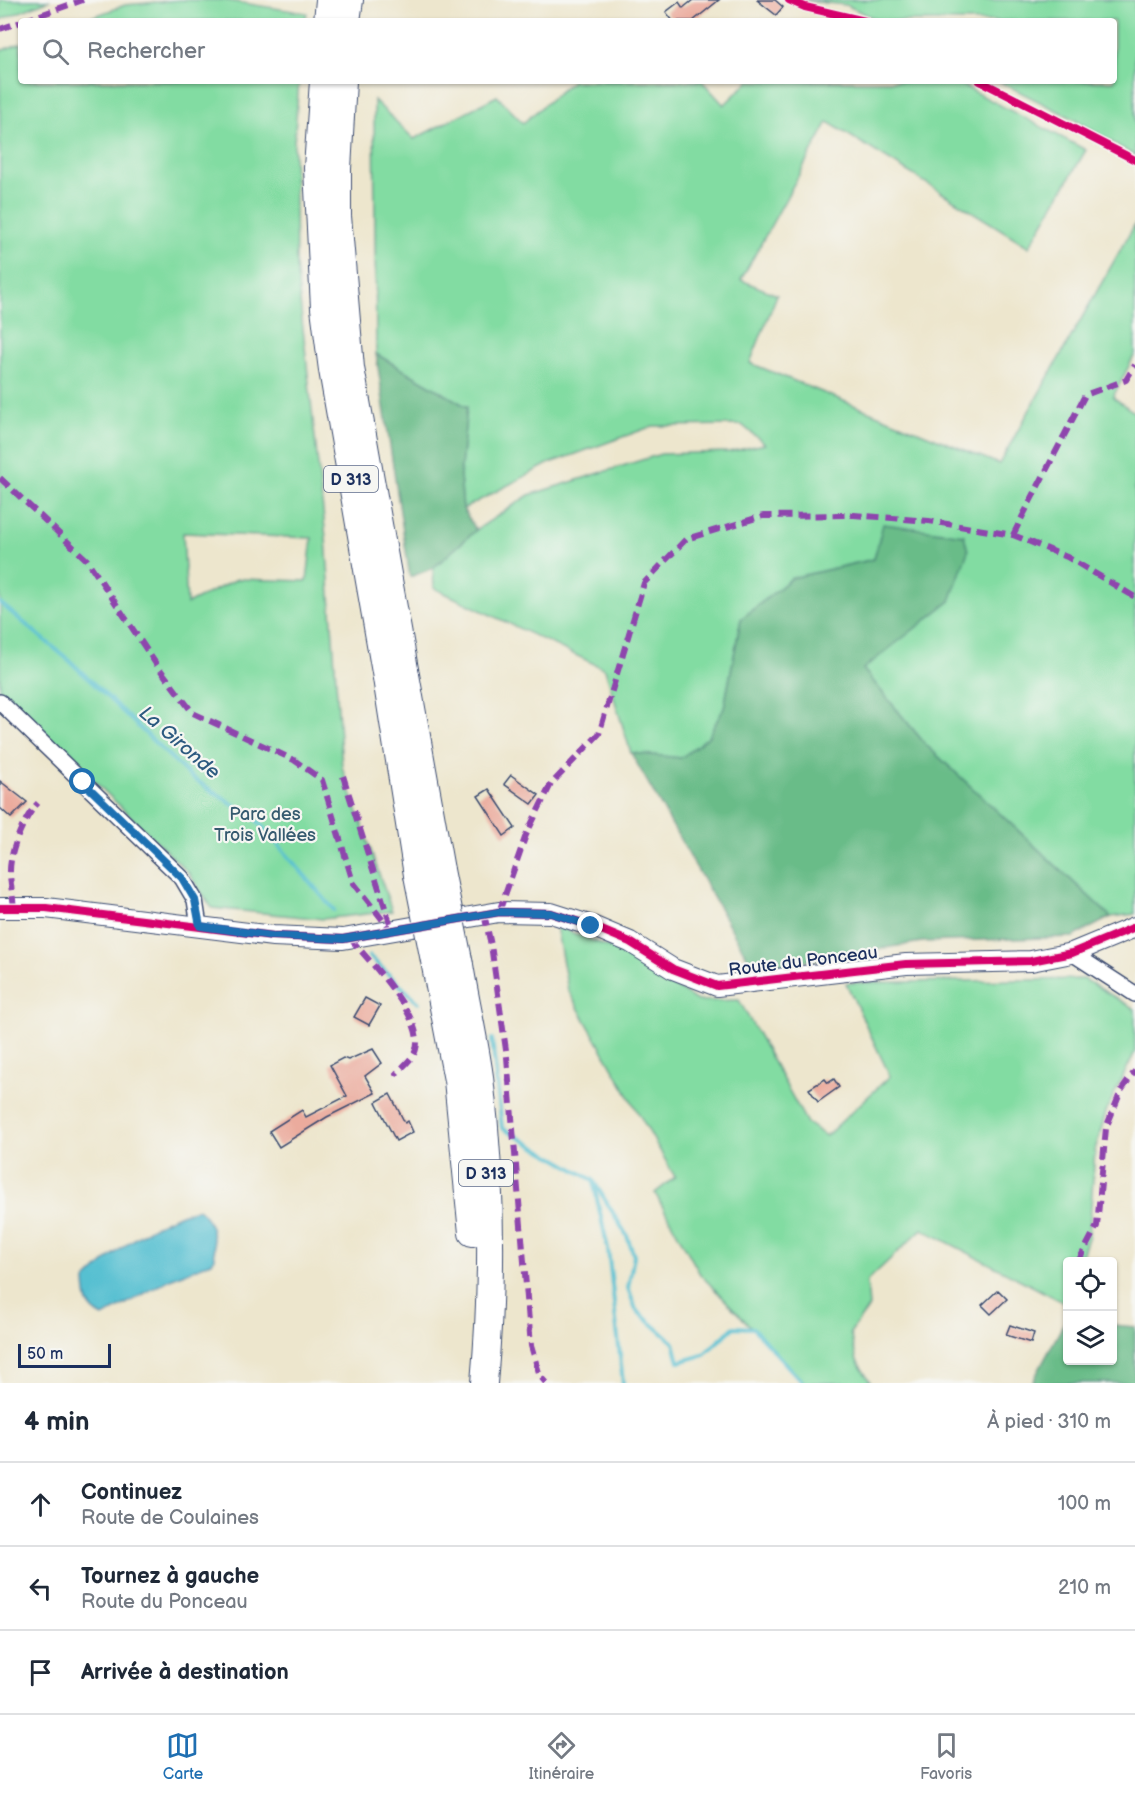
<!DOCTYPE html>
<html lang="fr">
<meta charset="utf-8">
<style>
:root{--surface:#fff;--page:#f2f2f3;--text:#1f2937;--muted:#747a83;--line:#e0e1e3;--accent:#1f6fb2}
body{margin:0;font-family:"Balsamiq Sans",sans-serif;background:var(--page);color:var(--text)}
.controls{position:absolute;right:18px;bottom:18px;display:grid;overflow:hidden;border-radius:6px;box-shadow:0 2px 4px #0004}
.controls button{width:54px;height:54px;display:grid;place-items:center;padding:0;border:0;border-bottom:2px solid var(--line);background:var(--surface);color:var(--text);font:30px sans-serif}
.scale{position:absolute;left:18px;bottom:15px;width:93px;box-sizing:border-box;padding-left:6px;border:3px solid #1b2f5e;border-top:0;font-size:16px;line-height:21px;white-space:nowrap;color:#1b2f5e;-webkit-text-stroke:4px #f6f6f2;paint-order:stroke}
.stop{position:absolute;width:18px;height:18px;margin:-14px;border:4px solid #1f6fb2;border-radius:50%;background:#fff}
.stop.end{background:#1f6fb2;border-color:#fff;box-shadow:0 2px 6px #0008}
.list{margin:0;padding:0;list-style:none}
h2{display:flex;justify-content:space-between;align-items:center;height:78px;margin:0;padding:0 24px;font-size:26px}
h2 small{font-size:20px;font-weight:400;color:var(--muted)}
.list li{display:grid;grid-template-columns:39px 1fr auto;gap:18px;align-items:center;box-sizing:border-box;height:84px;padding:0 24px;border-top:2px solid var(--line)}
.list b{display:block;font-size:22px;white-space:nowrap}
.list p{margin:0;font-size:20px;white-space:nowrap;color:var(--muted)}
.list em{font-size:20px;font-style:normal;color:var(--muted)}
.icon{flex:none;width:33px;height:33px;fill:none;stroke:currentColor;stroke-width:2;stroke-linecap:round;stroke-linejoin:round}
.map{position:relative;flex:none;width:1135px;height:1383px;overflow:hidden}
.search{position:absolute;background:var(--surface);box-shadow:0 2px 4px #0004;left:18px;right:18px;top:18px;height:66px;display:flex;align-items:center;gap:15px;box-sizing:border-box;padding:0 21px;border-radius:6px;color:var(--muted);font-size:22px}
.sheet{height:330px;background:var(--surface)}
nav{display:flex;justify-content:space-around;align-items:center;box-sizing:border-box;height:84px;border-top:2px solid var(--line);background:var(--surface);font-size:16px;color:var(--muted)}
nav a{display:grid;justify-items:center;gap:3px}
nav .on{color:var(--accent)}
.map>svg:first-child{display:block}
.green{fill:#82dca2;stroke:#4e8680;stroke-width:1.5;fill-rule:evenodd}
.forest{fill:#69bc88;stroke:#427673;stroke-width:1.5}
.water{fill:#56c0d1;stroke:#387898;stroke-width:1.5}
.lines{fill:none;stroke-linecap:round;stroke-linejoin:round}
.stream{stroke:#56c0d1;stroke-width:4}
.building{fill:#ebab9d}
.street-casing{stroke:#3a4a6f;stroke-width:18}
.secondary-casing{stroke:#3a4a6f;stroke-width:22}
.highway-casing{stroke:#3a4a6f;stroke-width:28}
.street{stroke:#fff;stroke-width:15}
.secondary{stroke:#fff;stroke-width:20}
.highway{stroke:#fff;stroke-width:26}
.highway-bridge-casing{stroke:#3a4a6f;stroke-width:28;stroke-linecap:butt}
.highway-bridge{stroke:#fff;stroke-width:26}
.quiet{stroke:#8e44ad;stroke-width:6;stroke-dasharray:12 6;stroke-linecap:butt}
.cycleway-casing{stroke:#f6f6f2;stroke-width:11}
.cycleway{stroke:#d6006c;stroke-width:8}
.route{stroke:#1f6fb2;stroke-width:8}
.labels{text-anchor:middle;stroke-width:4.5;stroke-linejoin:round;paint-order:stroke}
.shield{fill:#f6f6f2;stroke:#5d6b8a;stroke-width:1.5}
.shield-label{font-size:16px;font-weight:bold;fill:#1b2f5e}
.park-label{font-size:18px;fill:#355a6f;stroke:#f6f6f2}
.street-label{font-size:18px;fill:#1b2f5e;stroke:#f6f6f2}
.water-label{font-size:20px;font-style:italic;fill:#2d5a80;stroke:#f6f6f2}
</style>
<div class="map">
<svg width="1135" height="1383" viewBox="0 0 1135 1383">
<rect width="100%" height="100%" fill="#f6f6f2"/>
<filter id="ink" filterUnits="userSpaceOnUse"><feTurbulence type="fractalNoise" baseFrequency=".0167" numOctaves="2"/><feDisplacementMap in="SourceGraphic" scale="12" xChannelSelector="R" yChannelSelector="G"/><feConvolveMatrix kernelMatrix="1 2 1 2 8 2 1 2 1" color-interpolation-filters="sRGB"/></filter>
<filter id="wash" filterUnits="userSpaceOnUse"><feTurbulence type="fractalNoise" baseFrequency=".008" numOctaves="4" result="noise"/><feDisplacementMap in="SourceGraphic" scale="24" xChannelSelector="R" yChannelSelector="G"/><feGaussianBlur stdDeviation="1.35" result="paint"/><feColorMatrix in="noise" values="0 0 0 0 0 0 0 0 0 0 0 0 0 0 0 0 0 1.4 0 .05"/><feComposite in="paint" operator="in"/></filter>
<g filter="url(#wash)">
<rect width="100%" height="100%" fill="#ede6cd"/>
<path class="green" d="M0,0H50L0,20Z
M179,0H223L307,13L305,21H81L125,5Z
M799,0H1135V156L1070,117L998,81H1114V21H880L846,5Z
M21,43V81H299L294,143L296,265L326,538L342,767L392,911L323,919L212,908L188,872L0,690V51ZM183,533L312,538L307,581L237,579L187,604Z
M572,81H702L724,105L749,81H954L1086,150L1029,247L828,122L741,280L777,295L750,363L999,464L1135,224V354L1113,397L1135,413V914L1111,917L926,745L862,668L950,601L874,559L792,578L741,619L724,708L708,737L681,758L631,753L605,669L434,588L433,568L476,530L529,495L661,454L729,452L765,444L742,425L653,426L548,464L463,509L460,476L467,407L376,354L374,100L414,139L497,96L523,123Z
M556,926L623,953L697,1001L739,1000L807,1123L826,1136L890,1076L846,983L1084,979L1135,1009V1052L1107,1109L1095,1150L1089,1235L1080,1261L1068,1262L1065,1303L922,1229L867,1281L869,1307L850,1333L857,1361L871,1383H805L700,1274L655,1193L675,1177L568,990Z"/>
<path class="forest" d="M376,354L467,407L460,476L463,509L476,530L433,568L410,577Z
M883,524L964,535L968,551L950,601L863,669L926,745L1111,917L1073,937L922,942L754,969L631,753L681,758L708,737L724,708L741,619L792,578L874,559Z
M1065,1321H1067L1068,1360H1112L1113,1325L1135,1327V1383H1032Z"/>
<path class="water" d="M198,1209C214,1221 213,1240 215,1258L212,1262L170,1279L103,1317C86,1308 86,1299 85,1281C115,1250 156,1219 198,1209Z"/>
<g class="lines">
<path class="stream" d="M0,603L70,661L191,777L257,820L334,910
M369,956L419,1003
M492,1039L502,1128L593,1180L627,1236L634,1256L628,1288L636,1310L674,1343L679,1362L703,1355L734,1327L753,1328L803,1383
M594,1185L608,1249L623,1383"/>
</g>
<g id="blocks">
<path class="building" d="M693,0H719L693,21H673L666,12L679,2L683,8Z
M757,0H775L783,7L776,15Z
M511,775L539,795L532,804L504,784Z
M0,781L27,802L11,818L0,808Z
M489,789L515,828L504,836L478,796Z
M365,998L380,1006L369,1025L354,1017Z
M373,1049L382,1063L365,1076L375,1093L327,1117L279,1147L269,1131L302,1110L306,1117L347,1096L330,1065L343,1058L348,1060Z
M825,1079L828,1083L834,1079L839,1087L818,1102L809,1089Z
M390,1094L405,1123L408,1121L413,1132L396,1141L376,1102Z
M998,1290L1007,1299L991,1314L982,1305Z
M1010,1325L1034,1333L1031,1343L1006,1335Z"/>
</g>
</g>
<g filter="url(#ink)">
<use href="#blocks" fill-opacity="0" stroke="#3a4a6f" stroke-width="1.5"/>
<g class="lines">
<defs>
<path id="street" d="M0,702L182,878L195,900L199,926
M1072,953L1135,994"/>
<path id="secondary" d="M0,908H46L273,936L343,939L499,912L551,913L592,926L630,942L673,969L717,986L906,964L1031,961L1072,953L1135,927"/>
<path id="highway" d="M327,21L329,0
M347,21L350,0
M323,81L317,168L324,308L332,370L386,678L417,875
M343,81L338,169V216L351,368L441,870
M460,965C466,1002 475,1040 480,1077C492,1178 493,1283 484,1383
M436,971L457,1080L472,1233"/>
</defs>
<use href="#street" class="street-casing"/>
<use href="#secondary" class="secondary-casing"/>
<use href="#highway" class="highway-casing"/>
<use href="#street" class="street"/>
<use href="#secondary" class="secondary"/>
<use href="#highway" class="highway"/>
<defs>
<path id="highway-bridge" d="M441,870L460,965
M417,875L436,971"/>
</defs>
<use href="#highway-bridge" class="highway-bridge-casing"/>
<use href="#highway-bridge" class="highway-bridge"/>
<path class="quiet" d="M23,21L83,0
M0,29L21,22
M0,478L87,560L156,664L193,713L294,760L322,780L353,882L392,932
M1013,535L1085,395L1126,380L1135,365
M343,776L390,923
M14,908C13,896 10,883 10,871C10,850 24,817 38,803
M499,912L526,835L551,784L599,734L644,583L686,539L763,516L854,515L929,521L1013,535L1067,557L1135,597
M484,914L491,945L507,1057L531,1346L540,1376L546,1383
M350,938C369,961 425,1018 416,1049C414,1058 401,1068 395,1075
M1078,1262L1097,1226L1106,1128L1121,1091L1135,1071"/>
<defs>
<path id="cycleway" d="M789,0L805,7L865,21
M980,81L1135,160
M0,908H46L273,936L343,939L499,912L551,913L592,926L630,942L673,969L717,986L906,964L1031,961L1072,953L1135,927"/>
</defs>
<use href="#cycleway" class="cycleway-casing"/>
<use href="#cycleway" class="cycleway"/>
</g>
</g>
<g class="lines" filter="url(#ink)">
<path class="route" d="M83,782L182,878L195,900L200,926L273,936L343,939L499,912L551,913L591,926"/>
</g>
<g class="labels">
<g class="shield">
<rect x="324" y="466" width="54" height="26" rx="4.5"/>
<rect x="459" y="1160" width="54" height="26" rx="4.5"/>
</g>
<g class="shield-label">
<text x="351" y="485">D 313</text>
<text x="486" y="1179">D 313</text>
</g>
<g class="park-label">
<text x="265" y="820">Parc des<tspan x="265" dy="21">Trois Vallées</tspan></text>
</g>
<g class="street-label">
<text transform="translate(803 961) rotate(-7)" y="6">Route du Ponceau</text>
</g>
<g class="water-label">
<text transform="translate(180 742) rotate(41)" y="7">La Gironde</text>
</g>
</g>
</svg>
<div class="controls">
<button><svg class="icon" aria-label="locate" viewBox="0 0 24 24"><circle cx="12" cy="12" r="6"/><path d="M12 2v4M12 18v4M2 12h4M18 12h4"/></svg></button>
<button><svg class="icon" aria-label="layers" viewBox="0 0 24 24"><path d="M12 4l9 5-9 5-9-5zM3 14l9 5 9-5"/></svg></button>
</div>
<div class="scale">50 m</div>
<div class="stop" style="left:83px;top:782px"></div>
<div class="stop end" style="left:591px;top:926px"></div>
<div class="search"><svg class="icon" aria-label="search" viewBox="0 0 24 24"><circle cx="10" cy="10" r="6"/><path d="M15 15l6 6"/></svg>Rechercher</div>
</div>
<section class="sheet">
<h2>4 min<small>À pied · 310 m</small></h2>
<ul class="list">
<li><svg class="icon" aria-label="ahead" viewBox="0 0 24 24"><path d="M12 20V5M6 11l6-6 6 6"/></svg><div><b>Continuez</b><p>Route de Coulaines</p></div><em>100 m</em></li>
<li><svg class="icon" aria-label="left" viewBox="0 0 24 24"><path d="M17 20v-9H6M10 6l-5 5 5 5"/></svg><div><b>Tournez à gauche</b><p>Route du Ponceau</p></div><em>210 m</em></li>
<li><svg class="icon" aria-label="arrive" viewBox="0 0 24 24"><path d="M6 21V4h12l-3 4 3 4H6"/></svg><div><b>Arrivée à destination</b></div></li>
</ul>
</section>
<nav>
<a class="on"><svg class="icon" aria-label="map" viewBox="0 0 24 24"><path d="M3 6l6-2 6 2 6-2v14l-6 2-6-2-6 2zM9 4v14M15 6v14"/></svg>Carte</a>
<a><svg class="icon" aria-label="directions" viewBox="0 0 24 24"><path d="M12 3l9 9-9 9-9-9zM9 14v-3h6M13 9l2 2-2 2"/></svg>Itinéraire</a>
<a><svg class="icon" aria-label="saved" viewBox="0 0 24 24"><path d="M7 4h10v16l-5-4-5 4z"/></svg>Favoris</a>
</nav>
